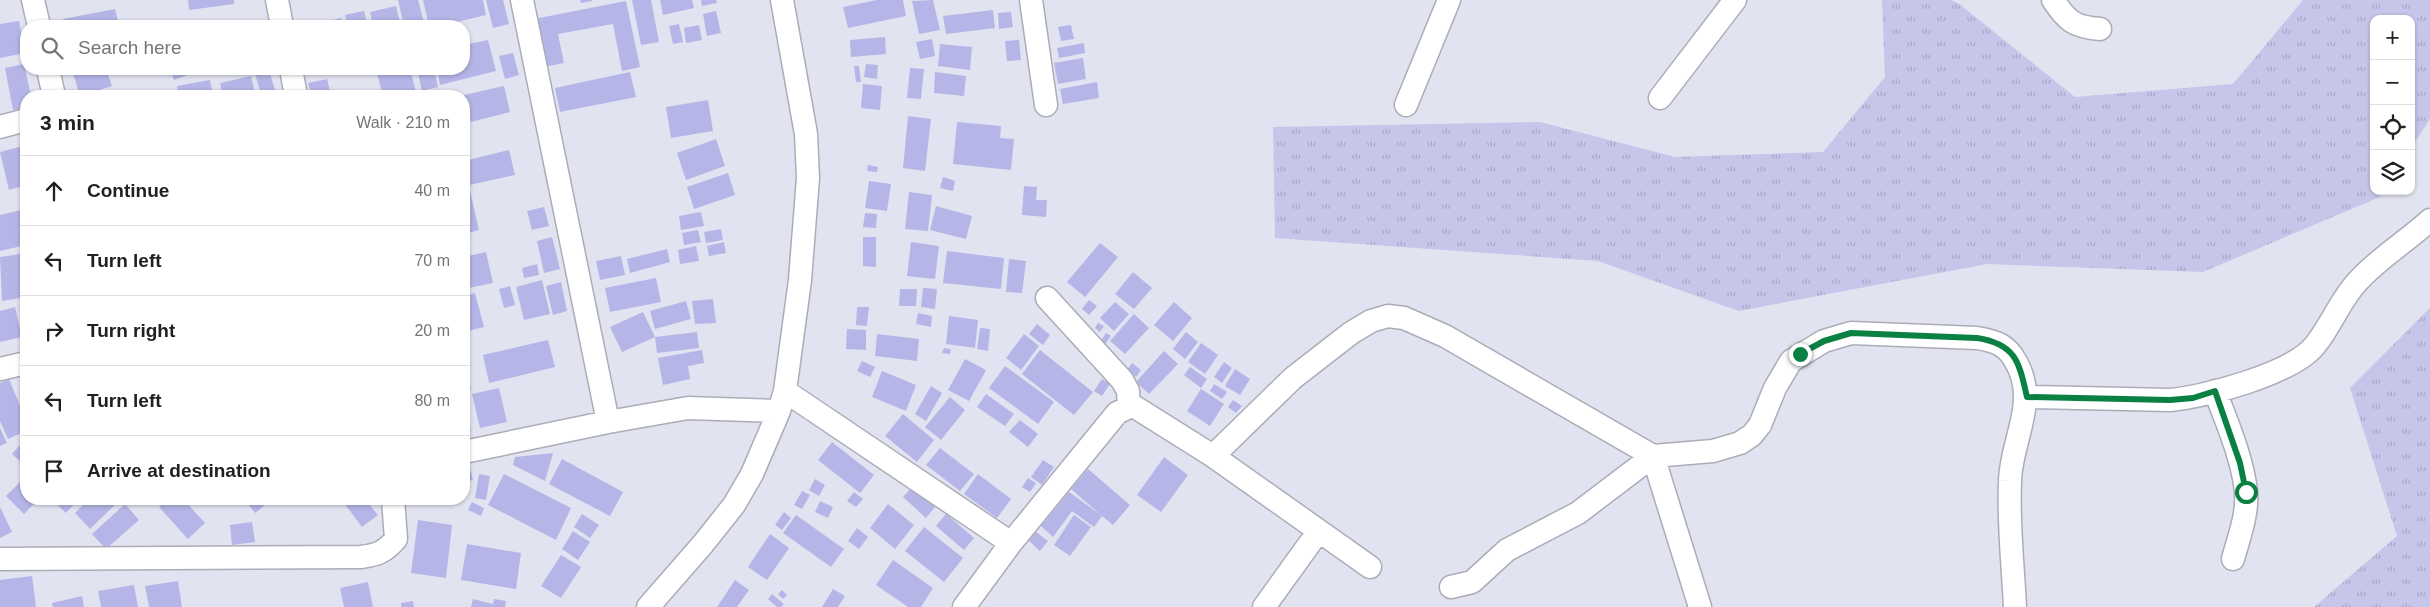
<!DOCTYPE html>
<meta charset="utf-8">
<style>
:root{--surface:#fff;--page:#f2f2f2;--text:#202124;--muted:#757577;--line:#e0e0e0}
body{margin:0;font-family:Helvetica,sans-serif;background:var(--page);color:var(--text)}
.controls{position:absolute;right:15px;top:15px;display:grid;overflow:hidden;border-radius:10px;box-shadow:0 1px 4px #0004}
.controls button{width:45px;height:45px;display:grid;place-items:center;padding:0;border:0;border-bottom:1px solid var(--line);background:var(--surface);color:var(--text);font:25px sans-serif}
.stop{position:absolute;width:15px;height:15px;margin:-11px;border:4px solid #0b8043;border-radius:50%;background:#fff}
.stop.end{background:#0b8043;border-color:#fff;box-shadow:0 1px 5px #0008}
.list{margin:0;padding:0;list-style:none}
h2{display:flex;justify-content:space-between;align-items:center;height:65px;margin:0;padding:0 20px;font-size:21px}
h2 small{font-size:16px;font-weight:400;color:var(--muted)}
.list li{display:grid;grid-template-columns:32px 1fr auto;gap:15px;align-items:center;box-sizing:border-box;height:70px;padding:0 20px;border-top:1px solid var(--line)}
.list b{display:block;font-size:19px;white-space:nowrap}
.list em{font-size:16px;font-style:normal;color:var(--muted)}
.icon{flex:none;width:28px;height:28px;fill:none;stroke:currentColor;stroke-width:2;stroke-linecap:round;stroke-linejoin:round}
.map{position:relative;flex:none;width:2430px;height:607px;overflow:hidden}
.search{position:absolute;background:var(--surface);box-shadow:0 1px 4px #0004;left:20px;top:20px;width:450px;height:55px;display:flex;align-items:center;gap:12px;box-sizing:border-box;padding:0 18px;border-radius:20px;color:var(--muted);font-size:19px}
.panel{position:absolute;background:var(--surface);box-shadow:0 1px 4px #0004;left:20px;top:90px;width:450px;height:415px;border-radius:20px}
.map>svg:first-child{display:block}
.grass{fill:url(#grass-tufts)}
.building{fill:#b5b5e7}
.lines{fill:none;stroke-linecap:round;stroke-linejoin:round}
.minor-casing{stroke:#acacb9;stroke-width:25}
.minor{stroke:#fff;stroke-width:22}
.route{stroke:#0b8043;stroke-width:6}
</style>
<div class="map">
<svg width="2430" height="607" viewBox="0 0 2430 607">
<defs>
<pattern id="grass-tufts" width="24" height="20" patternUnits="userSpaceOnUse" patternTransform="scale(1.25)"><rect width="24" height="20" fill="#c5c6e9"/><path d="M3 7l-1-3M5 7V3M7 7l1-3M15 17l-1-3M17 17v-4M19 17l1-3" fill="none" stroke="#a8a9c7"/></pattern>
</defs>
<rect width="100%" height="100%" fill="#e2e3f0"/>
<path class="grass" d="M1882,0H1951L1958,3L2075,97L2233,84L2303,0H2430V119L2411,148V19H2374V191H2383L2380,197L2203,272L1987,264L1739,311L1598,261L1275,238L1273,127L1540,122L1675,157L1823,152L1885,77Z
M2430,308V607H2314L2397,536L2350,388Z"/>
<path class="building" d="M188,0H234V4L189,10Z
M398,0H418L425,26H404Z
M423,0H483L486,15L440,26H429Z
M486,0H503L509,24L493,28Z
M580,0H592V1L581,3Z
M632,0H651L659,42L641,45Z
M660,0H692L694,8L663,15Z
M701,0H716L717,3L702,6Z
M877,0H903L906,16L848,28L843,7Z
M933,0L940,30L919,34L912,1Z
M626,1L640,67L622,71L613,24L558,34L564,63L544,67L534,19Z
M396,6L401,26H373L370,12Z
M115,9L119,26H65L63,19Z
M993,10L995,28L946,34L943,16Z
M364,11L368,26H348L345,15Z
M716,11L721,33L707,36L703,14Z
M1011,12L1013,27L999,29L998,13Z
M341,18L343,26H317L316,24Z
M19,21L25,53L0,58V24Z
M243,22L244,26H229Z
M679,24L683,42L673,44L669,26Z
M699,25L702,40L686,43L684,28Z
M1071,25L1074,39L1061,41L1058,27Z
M885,37L886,54L851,57L850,40Z
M932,39L935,56L920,59L916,42Z
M488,40L496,71L440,85L437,69H464V45Z
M1019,40L1021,60L1007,61L1005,41Z
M1084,43L1085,53L1059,58L1057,48Z
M940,44L972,47L970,70L938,66Z
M513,53L519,75L505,79L499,56Z
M1083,58L1086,79L1058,84L1054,63Z
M24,64L31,96H26V108L13,110L5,68Z
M866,64L878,65L877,79L864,77Z
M854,66H859L861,82H856Z
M910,68L924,69L921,99L907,98Z
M86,69H106L112,86L80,96L73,73Z
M170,69H204L174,80Z
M376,69H410L416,92L398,96H383Z
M417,69H434L438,87L422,91Z
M269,70L275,90L261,94L255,74Z
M630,72L636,97L560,112L555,88Z
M935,72L966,76L964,96L934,93Z
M251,76L255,94L223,96L220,83Z
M327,79L331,96H312L308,83Z
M210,80L213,96H179L177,86Z
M1097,82L1099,98L1063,104L1060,89Z
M863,84L882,86L880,110L861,108Z
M504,86L510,112L471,122L464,95Z
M363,91L364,96H344Z
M708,100L713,131L671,138L666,107Z
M908,116L931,119L925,171L903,168Z
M957,122L1001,126L1000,138L1014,139L1011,170L953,164Z
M716,139L725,166L686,180L677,153Z
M26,145V185L9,190L0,152Z
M509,150L515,175L465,186L464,161Z
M868,165L878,167L877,172L867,171Z
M728,173L735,195L694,209L687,187Z
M943,177L955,181L953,191L940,188Z
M869,181L891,184L887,211L865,208Z
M1024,186L1037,187L1036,200H1047L1046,217L1022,215Z
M470,191L479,230L464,234V193Z
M909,192L932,195L928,231L905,229Z
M936,206L972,216L966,239L930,230Z
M544,207L549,226L532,230L527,211Z
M26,209V245L0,251V215Z
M701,212L704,226L681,230L679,216Z
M865,213L877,214L876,228L863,227Z
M721,229L723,240L706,243L704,232Z
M698,230L701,242L684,245L682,233Z
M552,237L560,269L544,273L537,241Z
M863,237H876V267L863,266Z
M724,242L726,253L709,256L707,246Z
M911,242L939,246L935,279L907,276Z
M1100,243L1118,257L1085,297L1067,282Z
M696,246L699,261L680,264L678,250Z
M667,249L670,262L630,273L627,259Z
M947,251L1004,258L1001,289L943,283Z
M486,252L493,283L464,289V257Z
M26,253V297L2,301L0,257Z
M621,256L625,275L600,280L596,261Z
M1009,259L1026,261L1022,293L1006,292Z
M537,264L539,275L524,278L522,268Z
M1133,272L1152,288L1134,309L1115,294Z
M656,278L661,302L610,312L605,288Z
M542,280L550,314L524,320L516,287Z
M561,282L567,311L553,315L546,286Z
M510,286L515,305L504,308L499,289Z
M923,288L937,289L935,309L921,307Z
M900,289H917L916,306H899Z
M475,293L484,327L468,331L464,314V296Z
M713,299L716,323L695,324L692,301Z
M1089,300L1097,306L1089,315L1082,309Z
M686,301L691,319L655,329L650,311Z
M1115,302L1129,314L1114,331L1100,318Z
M1174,302L1192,318L1173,341L1154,325Z
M15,307L22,337L0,342V311Z
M857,307H869L867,326L856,325Z
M643,312L655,337L622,352L610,327Z
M918,313L932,316L931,327L916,324Z
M1134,314L1149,328L1125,354L1110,341Z
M949,316L978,320L975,348L946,344Z
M1098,323L1104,326L1100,332L1095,328Z
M1037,324L1050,335L1043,345L1029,334Z
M980,328L990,329L988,351L977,349Z
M847,329L866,330V350L846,349Z
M697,332L699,348L657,353L655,337Z
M1186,332L1198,342L1185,359L1173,349Z
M1106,333L1111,336L1105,344L1101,341Z
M877,334L919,339L917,361L875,356Z
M1024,334L1039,346L1021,370L1006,358Z
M548,340L555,367L489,383L483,355Z
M1201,343L1218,355L1205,374L1188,362Z
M944,348L951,349L950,354L942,353Z
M702,350L704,363L688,366L690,379L663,385L658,358Z
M1040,350L1093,392L1074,415L1022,374Z
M1164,351L1178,364L1149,394L1136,382Z
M965,359L986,370L969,401L948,390Z
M862,361L875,367L870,377L857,371Z
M1224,362L1232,368L1222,383L1214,377Z
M1132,363L1141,370L1136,377L1127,370Z
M464,364L471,389L464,391Z
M1005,366L1054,402L1038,424L989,388Z
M1190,367L1207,379L1201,388L1184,375Z
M1235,369L1250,379L1240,395L1225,386Z
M882,371L916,385L906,411L872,397Z
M9,379L26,420V431L8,439L0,421V383Z
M1102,379L1110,384L1102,396L1094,391Z
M1214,384L1227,392L1222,399L1210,391Z
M931,386L942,393L926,421L915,414Z
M499,388L507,422L480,428L472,394Z
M1201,389L1224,404L1210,426L1187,411Z
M26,390V402L22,393Z
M986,394L1014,414L1005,426L977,407Z
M950,397L965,410L941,440L925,427Z
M1233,400L1242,406L1236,413L1228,407Z
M464,405L471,431L464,433Z
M903,414L934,440L917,462L885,436Z
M1020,420L1038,434L1028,447L1009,432Z
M0,428L7,443L0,446Z
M832,442L874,475L860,493L818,460Z
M21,444L26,449V458L22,463L12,454Z
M940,448L974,474L960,491L926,465Z
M553,453L545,481L513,465L515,457Z
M1164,457L1188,475L1161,512L1137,495Z
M562,459L623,492L610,516L549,484Z
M1043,460L1054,467L1042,485L1031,477Z
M469,464L473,480L464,482V465Z
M1088,469L1130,505L1113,525L1102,516L1094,527L1072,511L1053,537L1041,526L1069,492L1101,515L1071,489Z
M479,474L490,476L486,500L475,498Z
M504,474L571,508L556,540L488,505Z
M978,474L1011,499L997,518L964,494Z
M24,478L26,480V499H39L24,514L6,496Z
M1028,478L1036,483L1030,492L1022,487Z
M815,479L825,485L819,496L809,490Z
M912,487L935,507L926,518L903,497Z
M802,491L810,495L802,509L794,505Z
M854,492L863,499L856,507L847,501Z
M57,499H79L66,513L54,502Z
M89,499H121L90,529L75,513Z
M168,499H183L205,523L188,539L159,507Z
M244,499H273L255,513Z
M350,499H365L378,515L362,527L344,503Z
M820,501L833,507L828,518L815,512Z
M472,502L484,508L481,516L468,510Z
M125,504L139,520L106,549L92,534Z
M888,504L914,525L895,549L870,528Z
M0,507L12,532L0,538Z
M784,512L791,518L782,530L775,525Z
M582,514L599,525L590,538L574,527Z
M946,514L974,538L964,550L936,526Z
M796,515L844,549L831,567L783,533Z
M1074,515L1091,527L1070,556L1054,545Z
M418,520L452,525L446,578L411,573Z
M252,522L255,542L232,545L230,525Z
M924,527L963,558L944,582L905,551Z
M857,528L868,537L859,549L848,541Z
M573,531L590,542L578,560L562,549Z
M1036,532L1048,541L1040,551L1029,541Z
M770,534L789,548L767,580L748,567Z
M467,544L521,553L516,589L461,580Z
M561,555L581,567L561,598L541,586Z
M893,560L933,588L921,607H908L876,585Z
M32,576L36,607H0V580Z
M735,580L749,590L737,607H717Z
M178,581L182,607H149L145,586Z
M368,582L373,607H344L340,588Z
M134,585L138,607H101L98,591Z
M833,589L845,596L838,607H822Z
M782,590L787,595L783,599L778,594Z
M772,594L784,604L781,607H777L768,599Z
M82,596L84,607H53L52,603Z
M473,599L493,604L494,599L506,601L505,607H471Z
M413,601L414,607H401V603Z"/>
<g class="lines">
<defs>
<path id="minor" d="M33,0L39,26
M277,0L282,26
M522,0L608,422
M1031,0L1046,105
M2053,0C2067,21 2074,27 2100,29
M48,69L54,96
M291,69L296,96
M1660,98L1735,0
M1406,105L1449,0
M0,127L26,120
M1047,298L1122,380L1128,391L1129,407
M0,369L26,363
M785,391L1011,543
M2215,391C2227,423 2242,457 2246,491C2248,514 2239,537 2233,559
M2027,397L2170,400C2205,397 2295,373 2316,344C2332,324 2340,300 2358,281C2379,258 2407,241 2430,220
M464,452L608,422L688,408L779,411
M1213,456L1293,378L1351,333L1371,321L1388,316L1404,318L1445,336L1653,456L1700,607
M0,559L361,557C377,555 385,552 396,539L393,499
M1451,587L1472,582L1507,550L1578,513L1653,456L1713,451L1740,443L1752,435L1760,425L1775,388L1791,361L1824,341L1851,333L1977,338C1996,341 2007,345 2016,362C2039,402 2011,440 2010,481C2008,523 2013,565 2015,607
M648,607L703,544L734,505L752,474L779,411L785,391L800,280L808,178L806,134L782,0
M964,607L1011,543L1117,413L1129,407H1135L1213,456L1370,567
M1264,607L1318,532"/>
</defs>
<use href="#minor" class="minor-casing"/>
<use href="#minor" class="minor"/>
</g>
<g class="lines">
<path class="route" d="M1800,354L1824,341L1851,333L1977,338C2016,344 2019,362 2027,397L2170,400L2193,398L2215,391L2240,463L2246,492"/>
</g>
</svg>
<div class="controls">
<button>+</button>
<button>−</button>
<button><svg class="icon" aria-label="locate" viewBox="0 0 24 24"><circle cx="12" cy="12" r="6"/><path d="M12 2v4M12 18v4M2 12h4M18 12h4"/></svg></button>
<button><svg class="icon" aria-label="layers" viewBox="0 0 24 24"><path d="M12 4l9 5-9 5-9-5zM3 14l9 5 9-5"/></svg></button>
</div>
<div class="stop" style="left:2246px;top:492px"></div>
<div class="stop end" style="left:1800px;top:354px"></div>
<div class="search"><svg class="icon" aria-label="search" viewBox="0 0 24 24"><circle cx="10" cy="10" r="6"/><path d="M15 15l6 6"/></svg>Search here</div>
<section class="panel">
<h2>3 min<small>Walk · 210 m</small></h2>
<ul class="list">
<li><svg class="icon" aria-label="ahead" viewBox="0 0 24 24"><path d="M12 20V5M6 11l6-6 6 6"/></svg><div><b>Continue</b></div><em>40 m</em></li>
<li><svg class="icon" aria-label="left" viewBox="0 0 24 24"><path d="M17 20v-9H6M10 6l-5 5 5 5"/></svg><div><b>Turn left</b></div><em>70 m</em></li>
<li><svg class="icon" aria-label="right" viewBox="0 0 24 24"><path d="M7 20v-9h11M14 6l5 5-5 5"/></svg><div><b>Turn right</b></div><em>20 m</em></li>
<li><svg class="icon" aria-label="left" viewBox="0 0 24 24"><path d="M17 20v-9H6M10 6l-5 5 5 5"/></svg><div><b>Turn left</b></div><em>80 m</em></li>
<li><svg class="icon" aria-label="arrive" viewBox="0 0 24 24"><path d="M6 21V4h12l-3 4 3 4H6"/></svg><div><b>Arrive at destination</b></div></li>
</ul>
</section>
</div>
